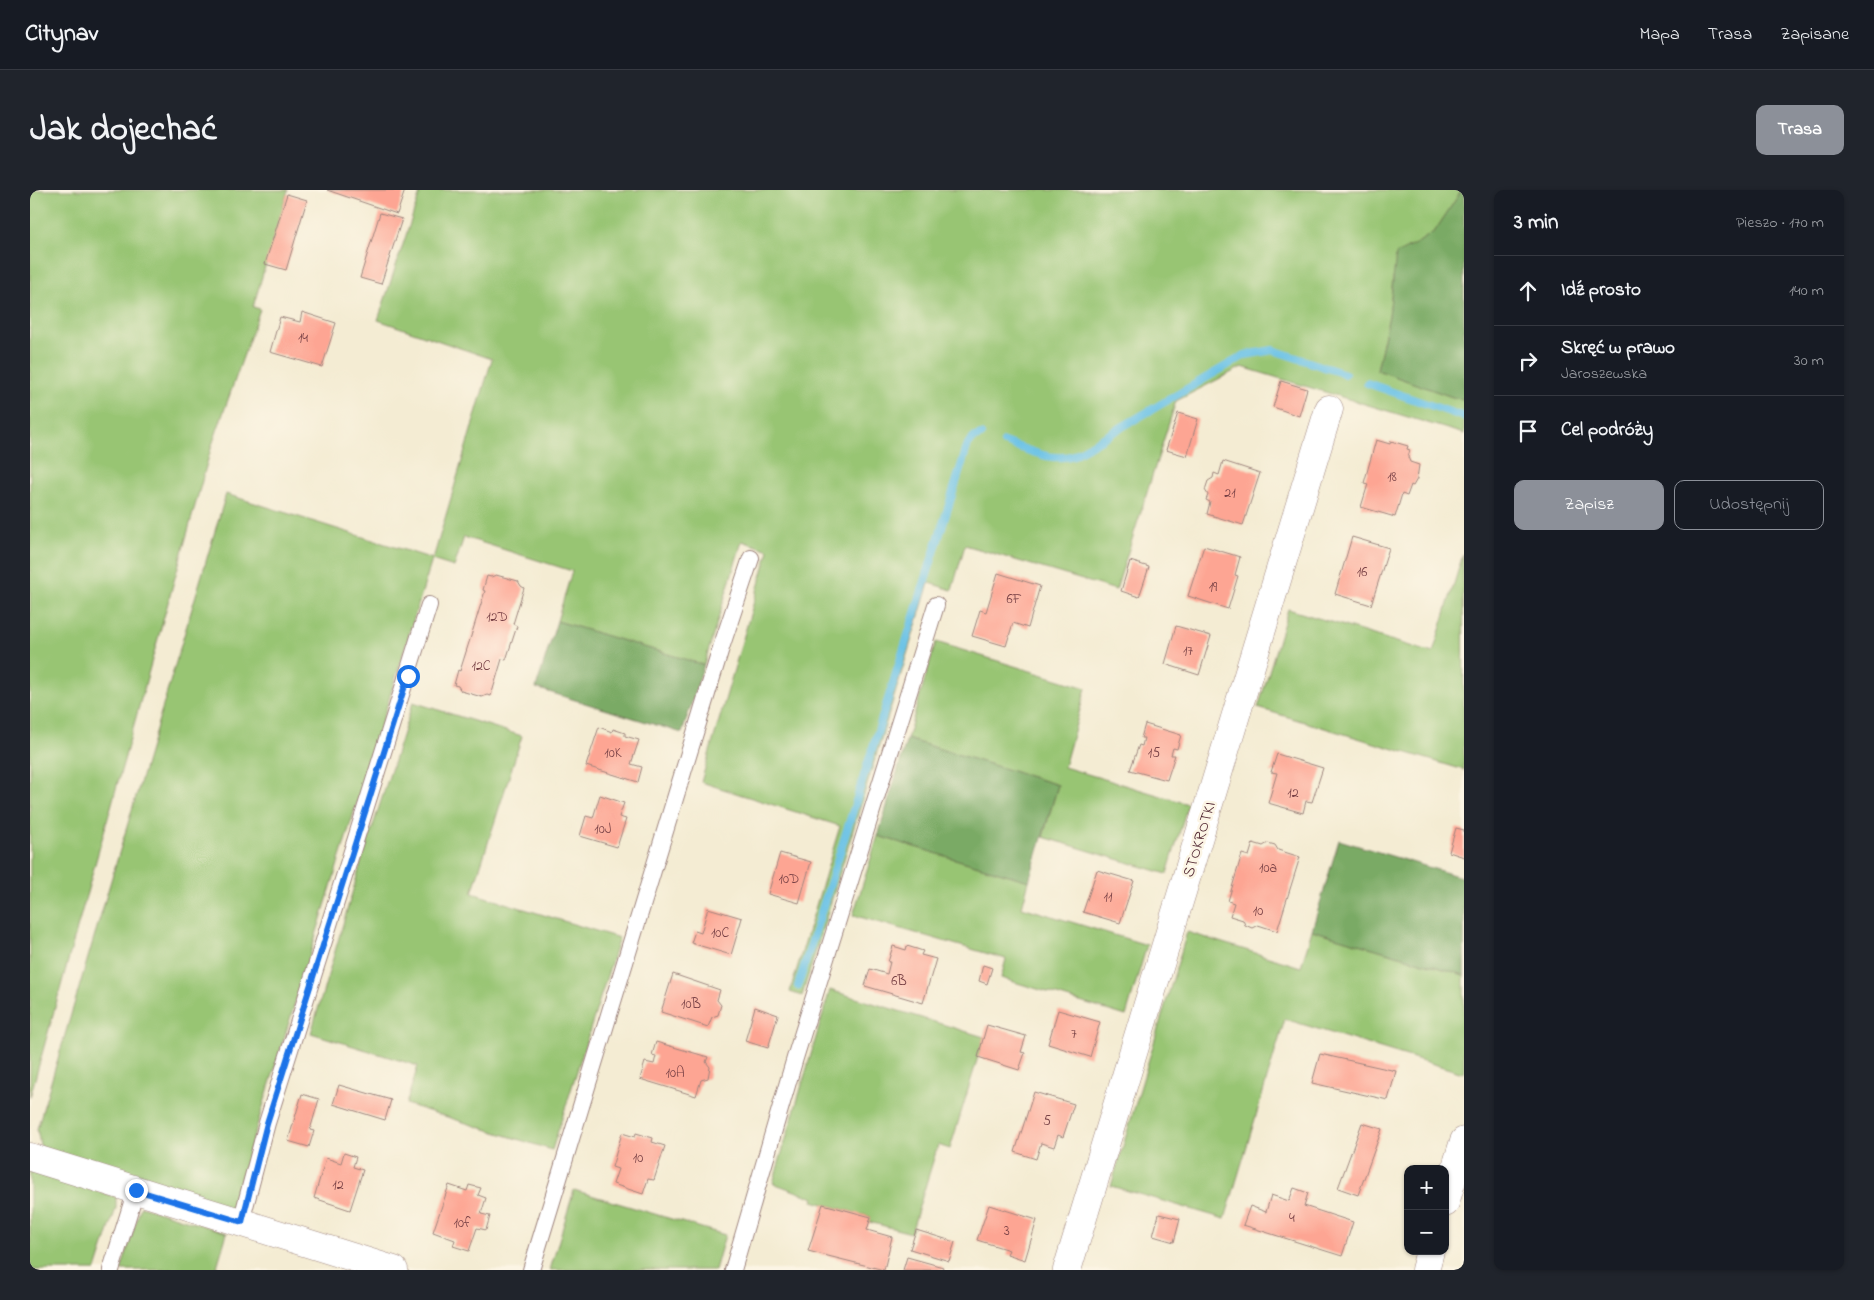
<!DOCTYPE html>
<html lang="pl">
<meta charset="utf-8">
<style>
:root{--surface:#171b24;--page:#20242c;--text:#f1f3f6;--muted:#9ea1a6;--line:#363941;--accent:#8c9099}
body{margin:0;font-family:"Indie Flower",sans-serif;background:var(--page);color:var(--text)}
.controls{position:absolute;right:15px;bottom:15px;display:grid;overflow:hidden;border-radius:10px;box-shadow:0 1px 4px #0004}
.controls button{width:45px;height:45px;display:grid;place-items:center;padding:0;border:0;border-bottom:1px solid var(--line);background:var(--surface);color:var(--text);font:25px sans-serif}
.stop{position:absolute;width:15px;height:15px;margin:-11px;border:4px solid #1a73e8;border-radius:50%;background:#fff}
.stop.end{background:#1a73e8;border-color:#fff;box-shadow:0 1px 5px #0008}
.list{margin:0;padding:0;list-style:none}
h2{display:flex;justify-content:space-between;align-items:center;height:65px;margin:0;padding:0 20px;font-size:21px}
h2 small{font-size:16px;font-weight:400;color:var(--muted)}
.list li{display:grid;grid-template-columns:32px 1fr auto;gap:15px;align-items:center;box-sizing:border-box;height:70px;padding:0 20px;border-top:1px solid var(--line)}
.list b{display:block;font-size:19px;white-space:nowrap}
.list p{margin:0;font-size:16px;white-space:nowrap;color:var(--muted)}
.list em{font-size:16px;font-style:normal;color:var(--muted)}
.actions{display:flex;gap:10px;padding:15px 20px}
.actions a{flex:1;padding:11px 0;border:1px solid var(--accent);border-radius:10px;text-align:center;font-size:18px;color:var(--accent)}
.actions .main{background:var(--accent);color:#fff}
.icon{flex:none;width:28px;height:28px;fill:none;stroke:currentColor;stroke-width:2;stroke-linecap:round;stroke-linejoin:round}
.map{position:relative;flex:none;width:1434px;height:1080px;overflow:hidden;border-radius:10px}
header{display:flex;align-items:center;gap:30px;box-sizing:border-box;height:70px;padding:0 25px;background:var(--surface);border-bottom:1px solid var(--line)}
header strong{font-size:24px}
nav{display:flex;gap:28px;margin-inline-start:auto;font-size:18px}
.intro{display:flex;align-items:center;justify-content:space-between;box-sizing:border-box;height:120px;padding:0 30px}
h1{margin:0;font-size:35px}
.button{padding:12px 22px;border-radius:10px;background:var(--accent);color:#fff;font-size:18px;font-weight:700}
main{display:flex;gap:30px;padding:0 30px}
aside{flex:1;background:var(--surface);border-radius:10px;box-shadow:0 1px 4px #0004}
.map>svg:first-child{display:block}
.green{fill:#98c573;stroke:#71724f}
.forest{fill:#7aaa65;stroke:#626448}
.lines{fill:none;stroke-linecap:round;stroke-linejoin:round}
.stream{stroke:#68c1e6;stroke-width:8}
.building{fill:#fda593}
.lane-casing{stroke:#9f867f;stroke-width:18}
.street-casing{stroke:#9f867f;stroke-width:29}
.lane{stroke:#fff;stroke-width:16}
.street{stroke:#fff;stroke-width:28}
.route{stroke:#1a73e8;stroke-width:6}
.labels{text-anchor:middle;stroke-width:5;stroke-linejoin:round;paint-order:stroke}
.number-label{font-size:14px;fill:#774045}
.street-label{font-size:16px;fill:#4a1f2b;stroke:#fcf5e5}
</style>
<header>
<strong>Citynav</strong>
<nav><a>Mapa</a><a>Trasa</a><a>Zapisane</a></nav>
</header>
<div class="intro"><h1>Jak dojechać</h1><a class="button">Trasa</a></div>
<main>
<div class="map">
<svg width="1434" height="1080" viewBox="0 0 1434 1080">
<rect width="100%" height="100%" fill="#fcf5e5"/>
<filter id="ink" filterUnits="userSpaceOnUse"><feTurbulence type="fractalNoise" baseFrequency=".02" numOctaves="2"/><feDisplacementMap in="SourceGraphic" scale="10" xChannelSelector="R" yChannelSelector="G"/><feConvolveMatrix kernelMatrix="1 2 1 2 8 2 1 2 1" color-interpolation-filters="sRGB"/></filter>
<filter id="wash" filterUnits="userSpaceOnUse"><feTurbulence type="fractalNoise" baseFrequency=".0096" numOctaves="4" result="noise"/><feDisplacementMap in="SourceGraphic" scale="20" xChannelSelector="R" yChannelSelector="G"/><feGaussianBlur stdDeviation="1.12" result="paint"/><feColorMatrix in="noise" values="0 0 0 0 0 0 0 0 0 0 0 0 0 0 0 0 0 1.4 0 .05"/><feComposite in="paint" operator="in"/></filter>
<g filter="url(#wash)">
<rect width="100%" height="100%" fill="#f4ecd3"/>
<path class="green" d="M0,0H258L223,117L230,119L182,255L0,907Z
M384,0H1432L1405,41L1389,52L1363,88L1359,126L1347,180L1425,208L1434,209V244L1212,177L1146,211L1086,400L935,355L922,400L899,393L772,806L760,802L810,636L671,592L739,360L712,351L674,475L527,431L542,381L434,347L424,377L402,370L200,1023L17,966L10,955L7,939L196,304L403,369L462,169L348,130L390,3Z
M1433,364L1434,580L1228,518L1258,419L1403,463Z
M906,452L1056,498L1034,577L1158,614L1137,684L1013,647L1028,595L877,549Z
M383,512L492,546L442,703L589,748L522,960L376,914L388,876L281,843L330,676Z
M848,646L999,691L992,717L1117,755L1096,826L971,788L976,769L823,725Z
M1282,740L1434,785V878L1433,883L1255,829L1195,1029L1081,996L1157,742L1271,777Z
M800,800L954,847L920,959L908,955L881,1043L839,1032L841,1027L783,1011L784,1008L743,993Z
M0,980L86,1007V1018L66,1080H0Z
M544,1000L695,1045L685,1080H520Z
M111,1016L197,1043L186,1080H91Z"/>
<path class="forest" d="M1432,0H1434V209L1425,208L1347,180L1359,126L1366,64L1389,52L1405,41Z
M527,431L674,475L652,543L506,498Z
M877,549L1028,595L999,691L848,646Z
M1309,650L1434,688V785L1282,740Z"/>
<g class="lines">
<path class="stream" d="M1337,193L1434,227
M974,252C996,259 1022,273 1044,265L1215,165L1243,160L1315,184
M768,796L938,254L945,247L951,245"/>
</g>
<g id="blocks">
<path class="building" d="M297,0H375L367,24Z
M257,4L277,10L256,80L235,74Z
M350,23L372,29L351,94L330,88Z
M272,122L306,133L292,177L240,162L250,127L270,132Z
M1251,191L1277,199L1269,226L1243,217Z
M1148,223L1168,229L1157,266L1136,260Z
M1346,250L1360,254L1361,251L1378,256L1377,259L1380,260L1378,267L1380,272L1389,275L1387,289L1383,296L1381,295L1377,306L1372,304L1365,327L1331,317L1338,294L1334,293Z
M1193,271L1230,283L1213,335L1177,324L1180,312L1176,310L1178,305L1175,300L1178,291L1183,288L1184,283L1189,285Z
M1322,347L1359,358L1341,415L1305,404Z
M1174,356L1210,367L1205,385L1208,386L1198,419L1158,406Z
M1100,371L1119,377L1109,407L1091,401Z
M968,383L1010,396L998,438L983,433L976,456L942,446L950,420L956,422Z
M466,385L488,391L491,396L494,398L483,434L487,436L476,470L472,469L461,506L457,505L452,507L431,501L428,496L424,495L428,480L430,481L442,443L455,401L453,400L457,386L461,387Z
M1146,436L1181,446L1169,485L1135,474Z
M1115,534L1151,545L1147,559L1143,558L1141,565H1145L1137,590L1100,580L1109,555L1112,556L1114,548H1111Z
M569,537L582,542L583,539L595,543V546L609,550L601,574L612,577L608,592L556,576Z
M1247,564L1293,578L1282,612L1276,611L1273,623L1238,613L1247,583L1241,582Z
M570,605L594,613L589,627L596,629L587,657L550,646L556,626L563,628Z
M1426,638L1434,640V667L1419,662Z
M1223,653L1233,656L1238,653L1245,655L1248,660L1270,667L1247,741L1228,735L1222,738L1215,735L1213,730L1200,726L1204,713L1198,711L1212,664L1219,666Z
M750,663L781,672L769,713L738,704Z
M1067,680L1104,691L1090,733L1053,722Z
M678,718L712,728L701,765L661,753L665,741L671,743Z
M863,756L876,760L877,756L893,761L891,765L906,769L893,813L835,796L840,779L857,784L860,772H858Z
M953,775L962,778L957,794L949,791Z
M643,784L690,800L687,810L691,815L688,825L682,827L678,837L631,822Z
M725,817L748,825L738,858L715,851Z
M1028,820L1070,832L1060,867L1018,854Z
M957,835L996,846L991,862L995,863L989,880L948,867Z
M626,852L678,867L676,872L680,877L678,888L671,890L666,906L610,889L615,872L624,874L626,866L622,865Z
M1290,864L1366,881L1358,910L1282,893Z
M309,895L361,910L355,930L303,914Z
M1004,902L1044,914L1033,947L1028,945L1024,957L1011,953L1006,969L985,962Z
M272,904L289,909L280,940L284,941L279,957L258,951Z
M1332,933L1352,939L1328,1005L1308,998Z
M592,943L605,947L606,943L623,948L622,952L635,956L624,990L618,989L613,1004L583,994L588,979L582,977Z
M314,963L326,967L323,977L333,980L320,1020L284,1008L296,968L311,973Z
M419,995L437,1001L439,995L451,998L448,1005L456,1008L451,1024L460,1026L456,1040L447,1038L439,1061L423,1056L425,1050L403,1042Z
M1264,998L1278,1003L1274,1016L1323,1032L1312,1066L1213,1035L1220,1016L1236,1022L1241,1005L1259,1011Z
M793,1014L841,1027L837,1040L862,1047L854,1080L778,1061Z
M959,1015L1007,1030L995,1070L977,1064L979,1060L947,1050Z
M1129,1024L1150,1029L1144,1052L1123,1046Z
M886,1040L925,1052L919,1071L880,1059Z
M877,1067L913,1077L912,1080H873Z"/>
</g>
</g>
<g filter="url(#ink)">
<use href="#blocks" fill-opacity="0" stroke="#9f867f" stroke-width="1"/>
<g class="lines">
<defs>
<path id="lane" d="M211,1032L237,933L399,415
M81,1080L106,1000
M501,1080L691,458L721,368
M703,1080L765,868L906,415"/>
<path id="street" d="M0,967L364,1080
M1415,1013L1434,951
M1037,1080L1299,219
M1395,1080L1400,1061"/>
</defs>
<use href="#lane" class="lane-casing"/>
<use href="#street" class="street-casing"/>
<use href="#lane" class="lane"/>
<use href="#street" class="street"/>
</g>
</g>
<g class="lines" filter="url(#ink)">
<path class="route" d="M106,1000L212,1032L237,933L378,486"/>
</g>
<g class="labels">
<g class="number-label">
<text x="273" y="152">14</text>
<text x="1362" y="291">18</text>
<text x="1200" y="307">21</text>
<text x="1332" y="386">16</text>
<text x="1183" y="401">19</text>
<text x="984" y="413">6F</text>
<text x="467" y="431">12D</text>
<text x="1158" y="465">17</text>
<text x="451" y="480">12C</text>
<text x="583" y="567">10K</text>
<text x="1124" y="567">15</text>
<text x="1263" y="607">12</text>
<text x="573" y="643">10J</text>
<text x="1238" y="682">10a</text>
<text x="759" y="693">10D</text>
<text x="1078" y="711">11</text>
<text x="1228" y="725">10</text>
<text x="690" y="747">10C</text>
<text x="869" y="795">6B</text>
<text x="661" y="818">10B</text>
<text x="1044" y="848">7</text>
<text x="645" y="887">10A</text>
<text x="1017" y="935">5</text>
<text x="608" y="972">10</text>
<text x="308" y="999">12</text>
<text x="1262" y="1032">4</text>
<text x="432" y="1037">10f</text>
<text x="977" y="1045">3</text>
</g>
<g class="street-label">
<text transform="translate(1168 649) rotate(-73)" y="6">STOKROTKI</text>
</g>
</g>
</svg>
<div class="controls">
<button>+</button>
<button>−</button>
</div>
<div class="stop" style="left:378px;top:486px"></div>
<div class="stop end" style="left:106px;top:1000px"></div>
</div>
<aside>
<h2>3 min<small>Pieszo · 170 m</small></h2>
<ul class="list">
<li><svg class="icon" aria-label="ahead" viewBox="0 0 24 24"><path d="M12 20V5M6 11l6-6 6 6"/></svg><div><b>Idź prosto</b></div><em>140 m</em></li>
<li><svg class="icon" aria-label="right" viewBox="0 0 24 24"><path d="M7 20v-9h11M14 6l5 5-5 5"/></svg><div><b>Skręć w prawo</b><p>Jaroszewska</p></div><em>30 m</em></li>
<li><svg class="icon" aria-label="arrive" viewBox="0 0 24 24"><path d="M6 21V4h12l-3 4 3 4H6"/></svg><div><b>Cel podróży</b></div></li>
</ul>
<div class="actions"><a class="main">Zapisz</a><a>Udostępnij</a></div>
</aside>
</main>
